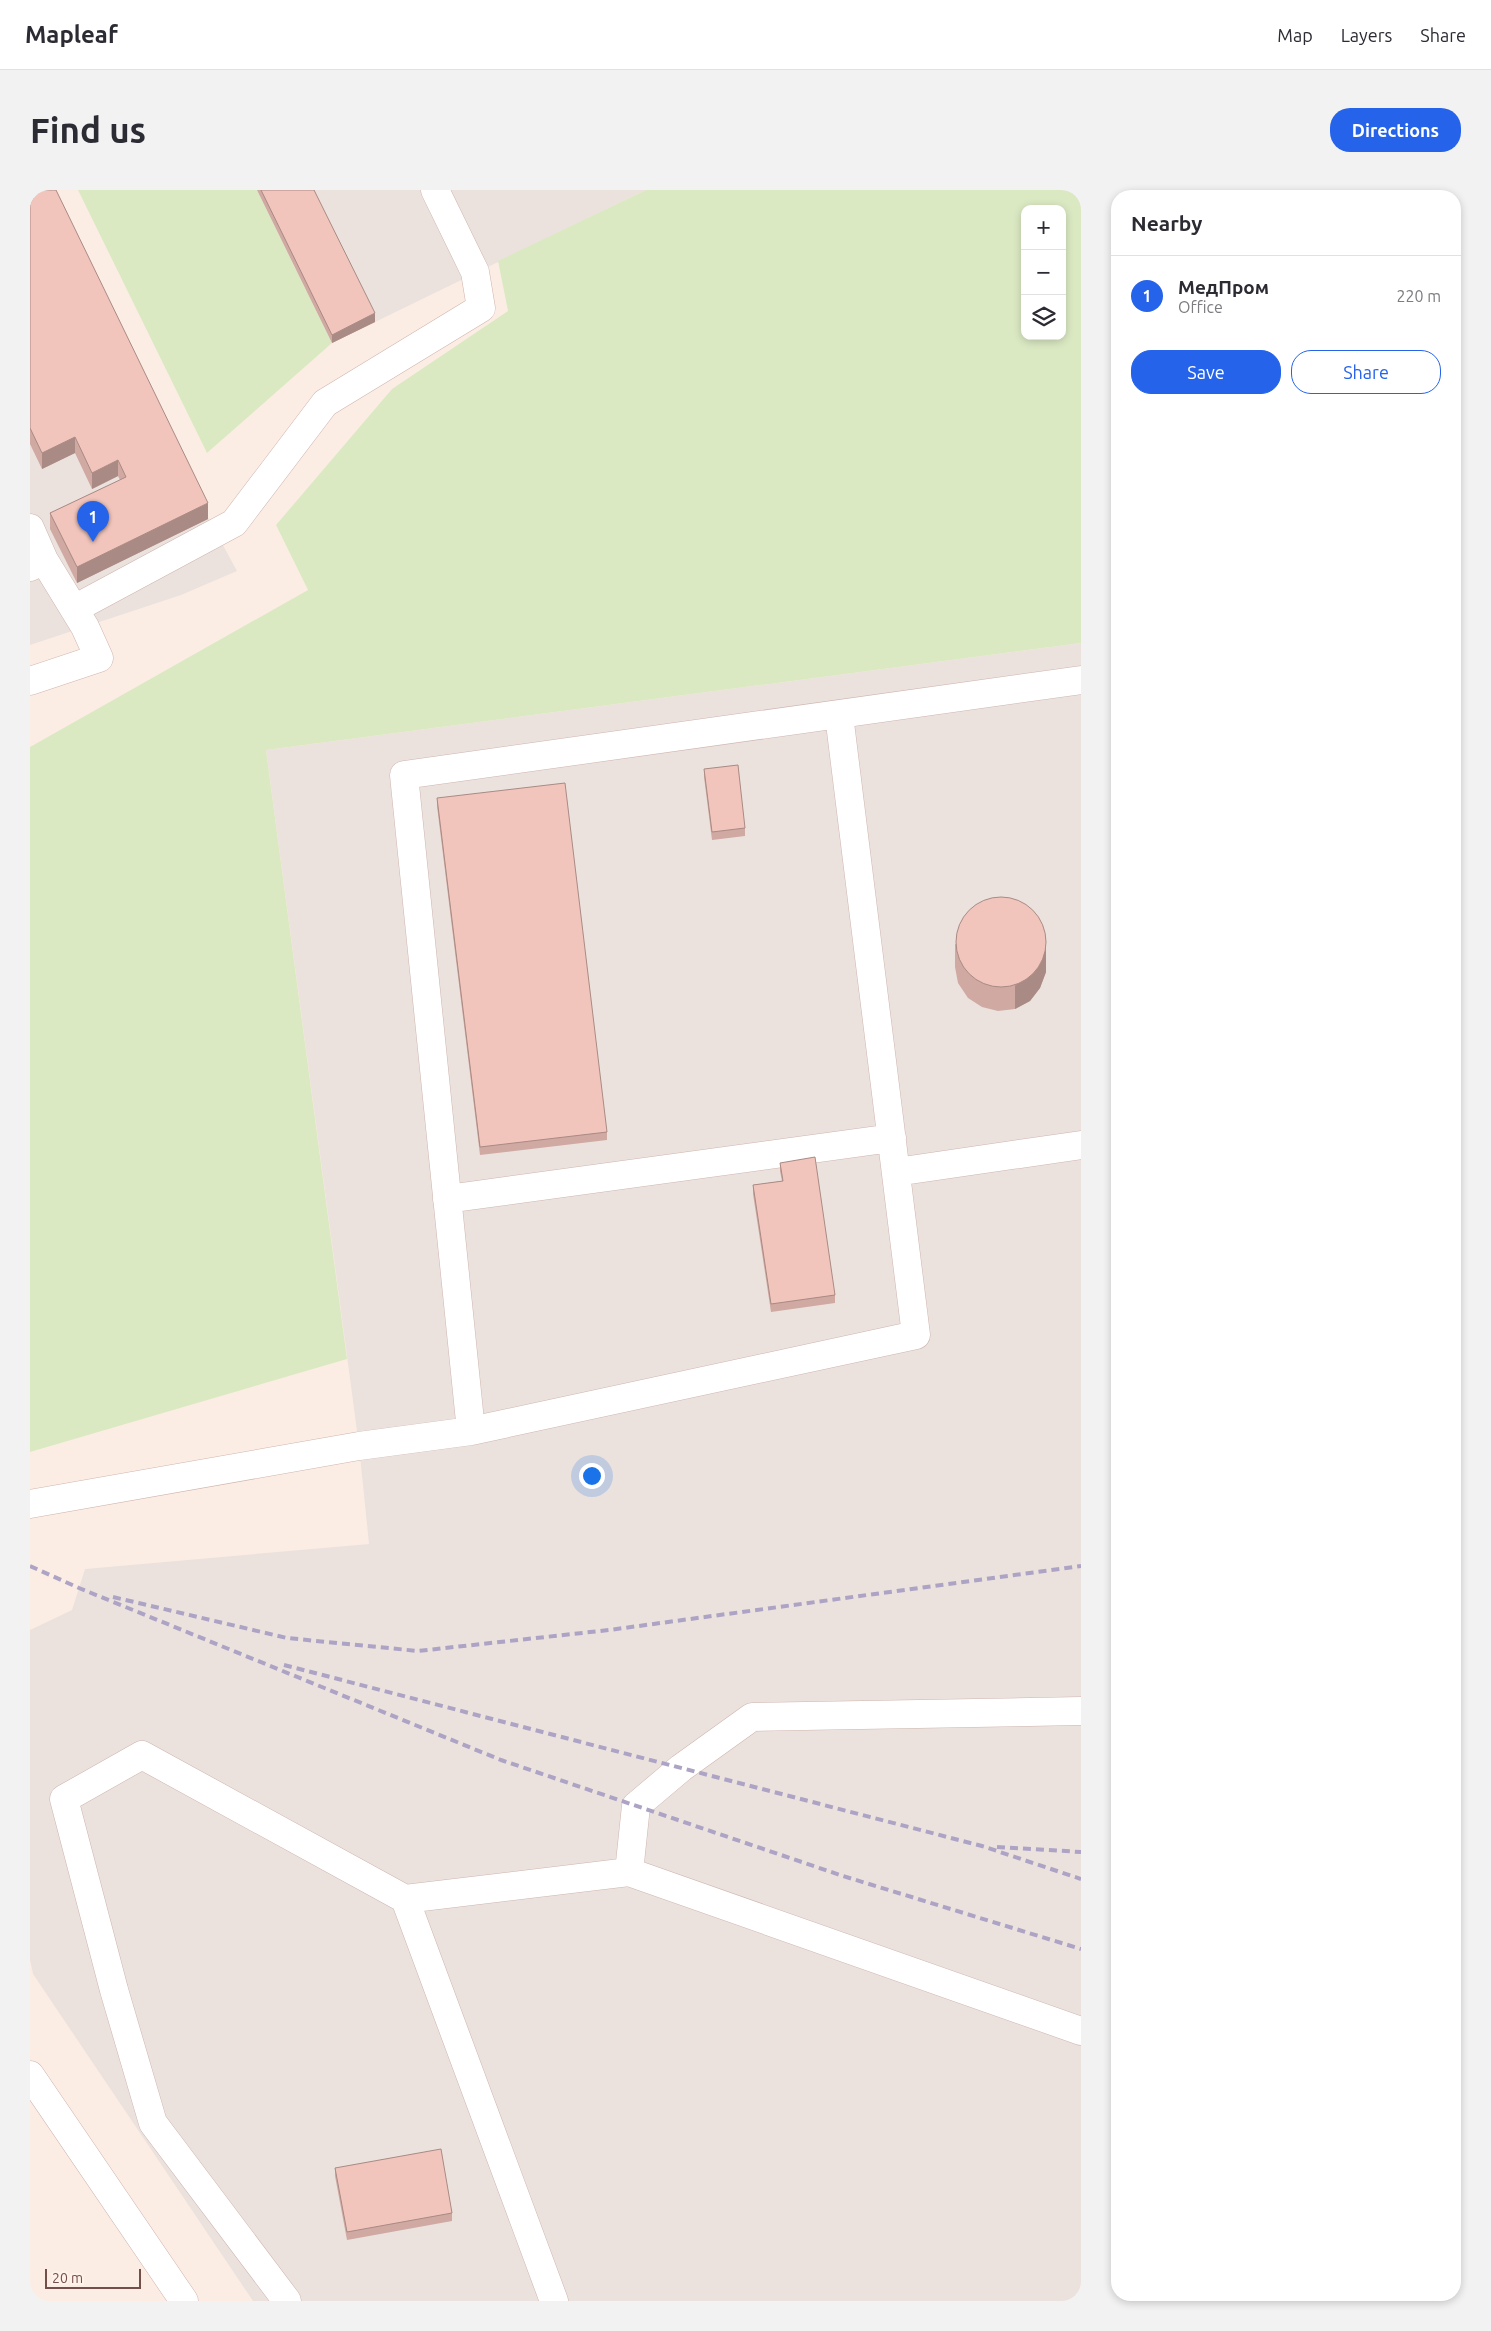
<!DOCTYPE html>
<meta charset="utf-8">
<style>
:root{--surface:#fff;--page:#f2f2f3;--text:#2b2b33;--muted:#7c7c81;--line:#e1e1e2;--accent:#2563eb}
body{margin:0;font-family:Ubuntu,sans-serif;background:var(--page);color:var(--text)}
.controls{position:absolute;right:15px;top:15px;display:grid;overflow:hidden;border-radius:10px;box-shadow:0 2px 8px #0003}
.controls button{width:45px;height:45px;display:grid;place-items:center;padding:0;border:0;border-bottom:1px solid var(--line);background:var(--surface);color:var(--text);font:25px sans-serif}
.scale{position:absolute;left:15px;bottom:12px;width:96px;box-sizing:border-box;padding-left:5px;border:2px solid #744f4a;border-top:0;font-size:14px;line-height:18px;white-space:nowrap;color:#744f4a;-webkit-text-stroke:4px #fff2ea;paint-order:stroke}
.you{position:absolute;left:561px;top:1285px;width:18px;height:18px;margin:-12px;border:4px solid #fff;border-radius:50%;background:#1a73e8;box-shadow:0 0 0 8px #1a73e833}
.badge{display:grid;place-items:center;width:32px;height:32px;border-radius:50%;background:var(--accent);color:#fff;font-size:16px;font-weight:700}
.pin{position:absolute;translate:-50% -41px;filter:drop-shadow(0 1px 2px #0008)}
.pin::after{content:'';position:absolute;top:26px;width:18px;height:15px;background:inherit;clip-path:polygon(0 0,100% 0,50% 100%)}
.list{margin:0;padding:0;list-style:none}
h2{display:flex;justify-content:space-between;align-items:center;height:65px;margin:0;padding:0 20px;font-size:21px}
h2 small{font-size:16px;font-weight:400;color:var(--muted)}
.list li{display:grid;grid-template-columns:32px 1fr auto;gap:15px;align-items:center;box-sizing:border-box;height:80px;padding:0 20px;border-top:1px solid var(--line)}
.list b{display:block;font-size:19px;white-space:nowrap}
.list p{margin:0;font-size:16px;white-space:nowrap;color:var(--muted)}
.list em{font-size:16px;font-style:normal;color:var(--muted)}
.actions{display:flex;gap:10px;padding:15px 20px}
.actions a{flex:1;padding:11px 0;border:1px solid var(--accent);border-radius:20px;text-align:center;font-size:18px;color:var(--accent)}
.actions .main{background:var(--accent);color:#fff}
.icon{flex:none;width:28px;height:28px;fill:none;stroke:currentColor;stroke-width:2;stroke-linecap:round;stroke-linejoin:round}
.map{position:relative;flex:none;width:1051px;height:2111px;overflow:hidden;border-radius:20px}
header{display:flex;align-items:center;gap:30px;box-sizing:border-box;height:70px;padding:0 25px;background:var(--surface);border-bottom:1px solid var(--line)}
header strong{font-size:24px}
nav{display:flex;gap:28px;margin-inline-start:auto;font-size:18px}
.intro{display:flex;align-items:center;justify-content:space-between;box-sizing:border-box;height:120px;padding:0 30px}
h1{margin:0;font-size:35px}
.button{padding:12px 22px;border-radius:20px;background:var(--accent);color:#fff;font-size:18px;font-weight:700}
main{display:flex;gap:30px;padding:0 30px}
aside{flex:1;background:var(--surface);border-radius:20px;box-shadow:0 2px 8px #0003}
.map>svg:first-child{display:block}
.industrial{fill:#ebe2de}
.green{fill:#dbe9c3;fill-rule:evenodd}
.lines{fill:none;stroke-linecap:round;stroke-linejoin:round}
.minor-casing{stroke:#cfb5ae;stroke-width:29}
.minor{stroke:#fff;stroke-width:28}
.rail{stroke:#ada3c5;stroke-width:4;stroke-dasharray:8 5;stroke-linecap:butt}
.wall{fill:#cfa9a2}
.shaded-wall{fill:#a98a84}
.building{fill:#f1c5bc;stroke:#a98a84}
</style>
<header>
<strong>Mapleaf</strong>
<nav><a>Map</a><a>Layers</a><a>Share</a></nav>
</header>
<div class="intro"><h1>Find us</h1><a class="button">Directions</a></div>
<main>
<div class="map">
<svg width="1051" height="2111" viewBox="0 0 1051 2111">
<rect width="100%" height="100%" fill="#fcede4"/>
<path class="industrial" d="M0,0L207,381L151,405L0,455Z
M227,0H616L302,153Z
M1051,453V2111H223L3,1784L0,1770V1440L42,1420L55,1379L339,1354L329,1256L236,560Z"/>
<path class="green" d="M48,0H227L302,153L177,263Z
M616,0H1051V453L236,560L317,1169L0,1262V557L278,400L246,335L362,199L478,121L468,71ZM995,19H1032V146H995Z"/>
<g class="lines">
<defs>
<path id="minor" d="M0,338L14,370
M0,377L14,370L55,437L69,468L0,491
M44,419L204,333L295,213L451,118L445,82L405,0
M866,982L1051,955
M417,1009L862,948
M441,1241L374,585L1051,490
M0,1314L329,1256L441,1241L886,1145L809,525
M599,1682L606,1616L651,1578L722,1527L1051,1521
M375,1709L599,1682L1051,1841
M0,1885L154,2111
M257,2111L123,1933L84,1800L34,1609L112,1565L375,1709L524,2111"/>
</defs>
<use href="#minor" class="minor-casing"/>
<use href="#minor" class="minor"/>
<path class="rail" d="M0,1376L49,1398L471,1570L813,1686L1051,1759
M83,1407L257,1448L388,1461L579,1440L1051,1376
M254,1475L952,1656L1051,1689
M967,1657L1051,1662"/>
</g>
<path class="wall" d="M0,0L178,329L47,393L20,339V323L90,290L88,286L62,299L45,263L12,279L0,254Z
M227,0H284L345,132L302,153Z
M674,579L715,638V646L682,650L674,587Z
M407,608L577,942V950L450,965L407,616Z
M925,754L1016,782L1010,798L1000,811L985,819L968,821L952,817L938,808L928,793L925,777Z
M750,973L805,1105V1113L741,1122L723,1004V995L752,991L750,981Z
M305,1978L422,2023V2031L317,2050L305,1986Z"/>
<path class="shaded-wall" d="M345,123V132L302,153V145Z
M45,247V263L12,279V263Z
M88,270V286L62,299V283Z
M178,313V329L47,393V377Z
M1016,758V782L1010,798L1000,811L985,819V796Z"/>
<path class="building" d="M0,0H26L178,313L47,377L20,323L96,287L88,270L62,283L45,247L12,263L0,238Z
M231,0H284L345,123L302,145Z
M708,575L715,638L682,642L674,579Z
M535,593L577,942L450,957L407,608Z
M926 752a45 45 0 1 1 90 0a45 45 0 1 1-90 0Z
M785,967L805,1105L741,1114L723,995L753,991L750,973Z
M411,1959L422,2023L317,2042L305,1978Z"/>
</svg>
<div class="controls">
<button>+</button>
<button>−</button>
<button><svg class="icon" aria-label="layers" viewBox="0 0 24 24"><path d="M12 4l9 5-9 5-9-5zM3 14l9 5 9-5"/></svg></button>
</div>
<div class="scale">20 m</div>
<div class="you"></div>
<div class="pin badge" style="left:63px;top:352px">1</div>
</div>
<aside>
<h2>Nearby<small></small></h2>
<ul class="list">
<li><span class="badge">1</span><div><b>МедПром</b><p>Office</p></div><em>220 m</em></li>
</ul>
<div class="actions"><a class="main">Save</a><a>Share</a></div>
</aside>
</main>
